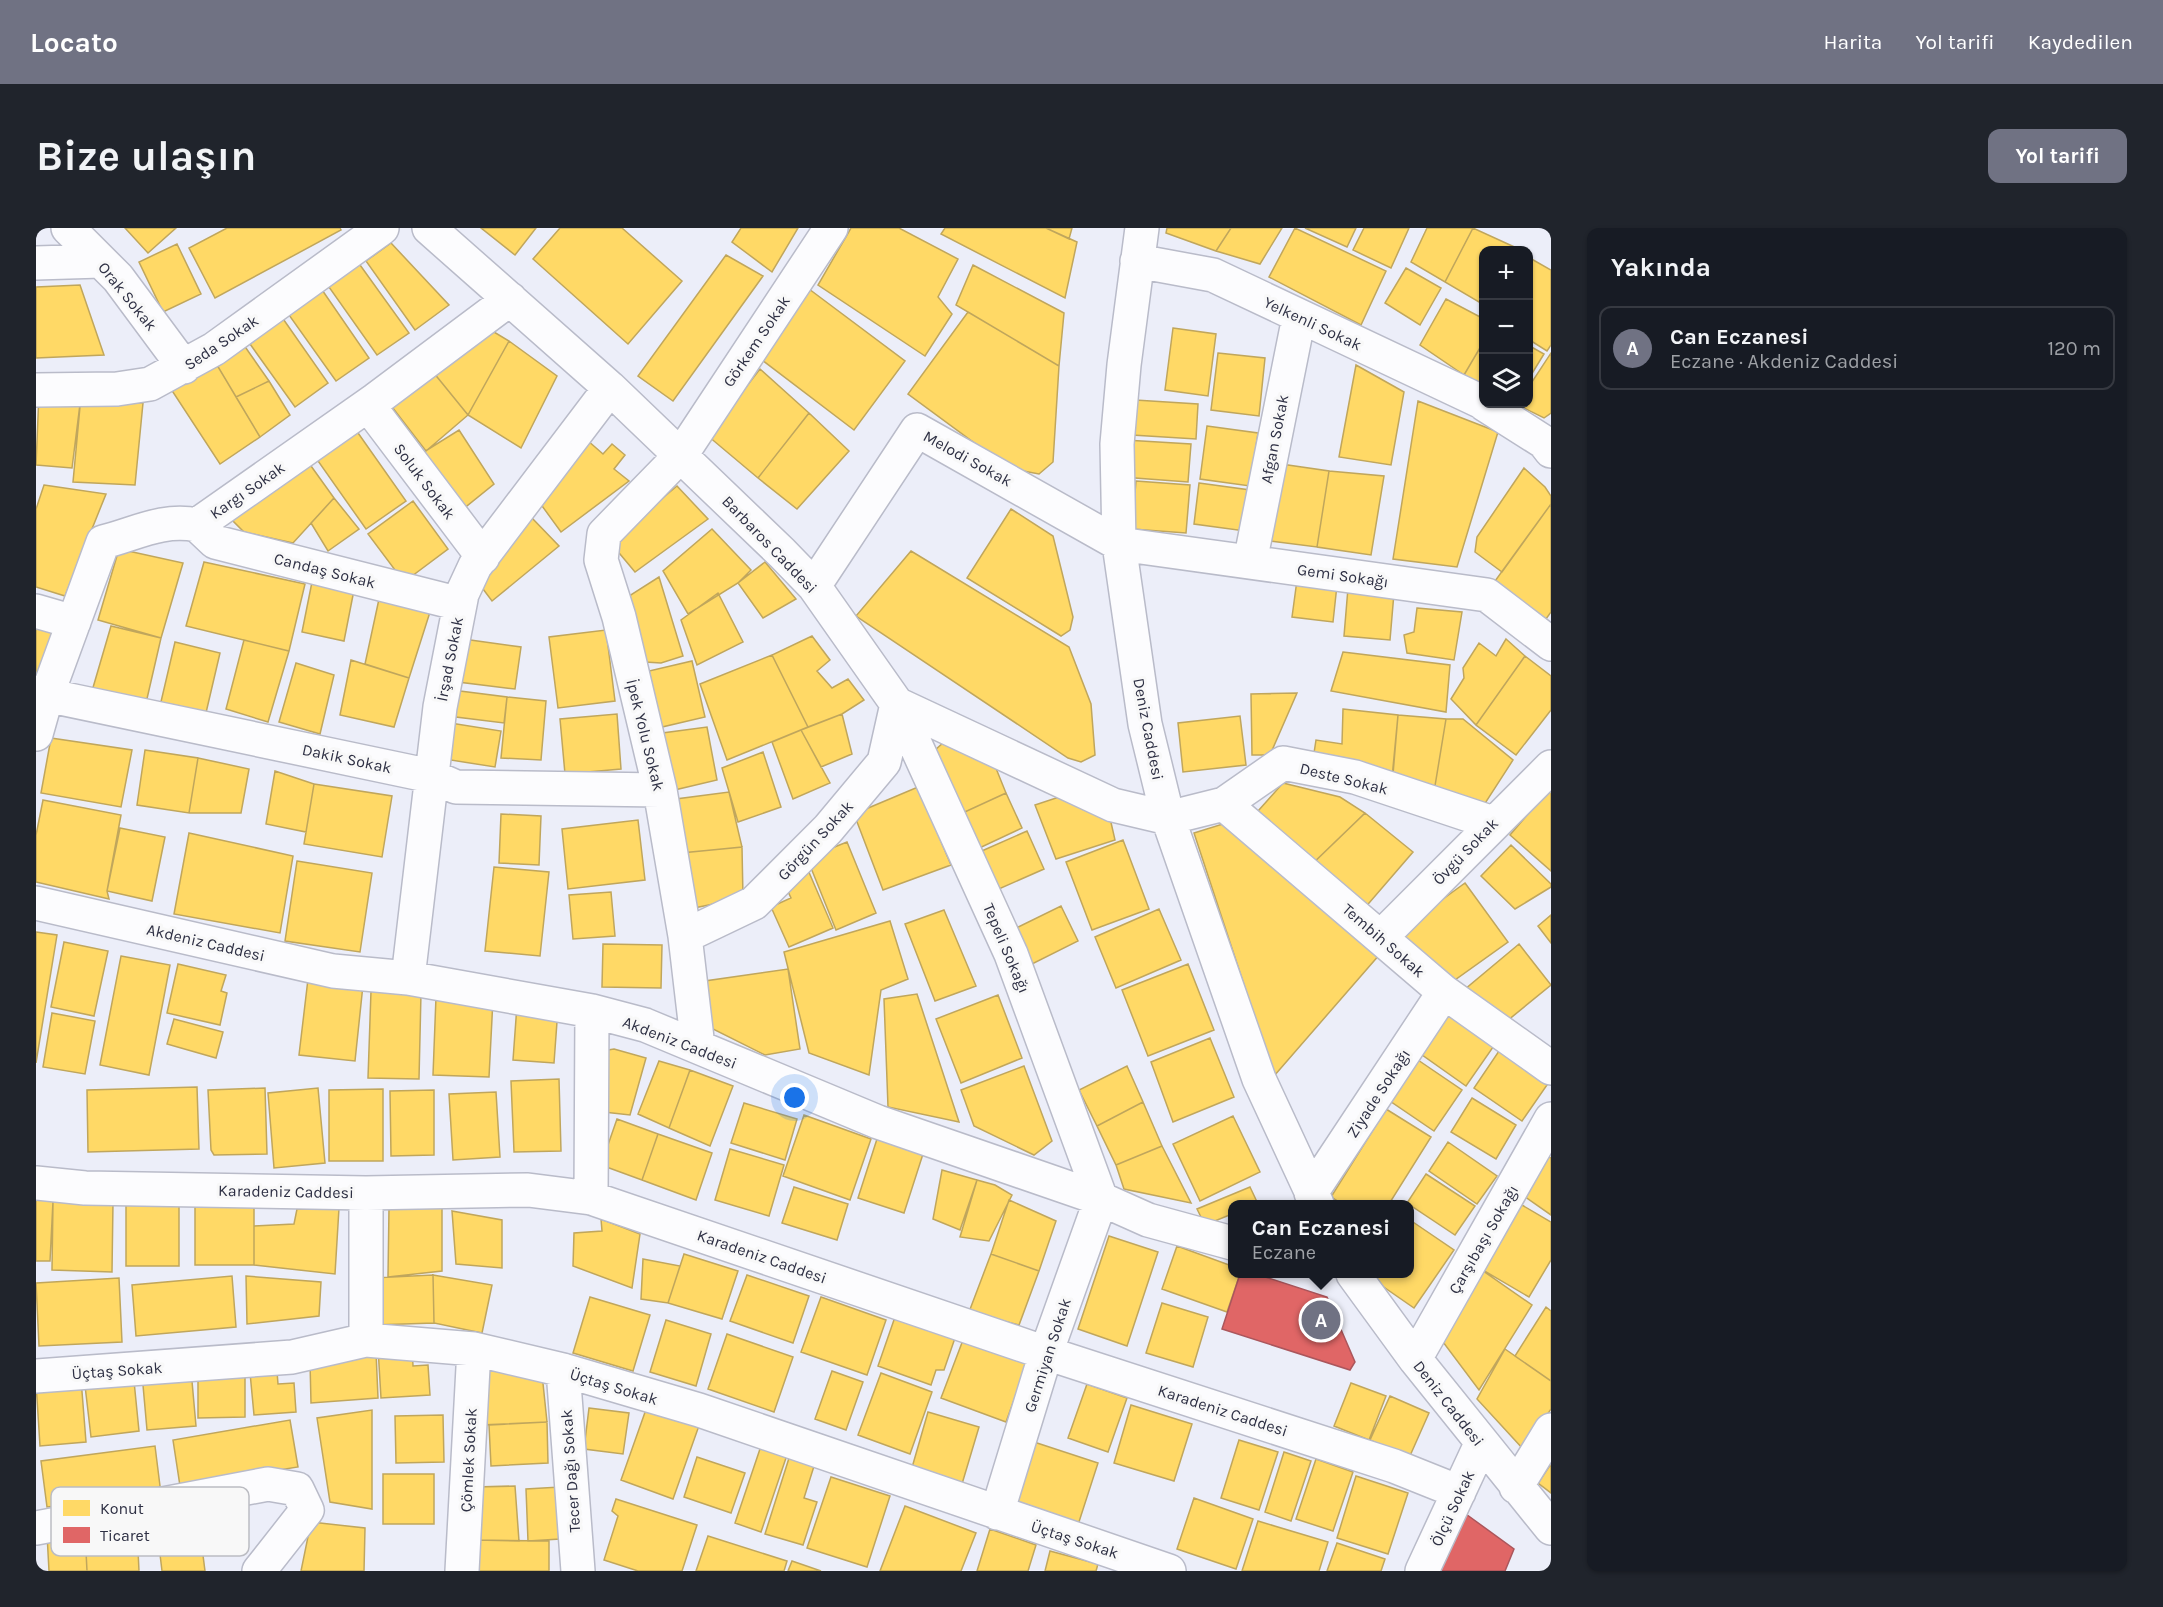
<!DOCTYPE html>
<html lang="tr">
<meta charset="utf-8">
<style>
:root{--surface:#171b24;--page:#20242c;--text:#f1f3f6;--muted:#9ea1a6;--line:#363941;--accent:#707283}
body{margin:0;font-family:Karla,sans-serif;background:var(--page);color:var(--text)}
.controls{position:absolute;right:18px;top:18px;display:grid;overflow:hidden;border-radius:12px;box-shadow:0 2px 4px #0004}
.controls button{width:54px;height:54px;display:grid;place-items:center;padding:0;border:0;border-bottom:2px solid var(--line);background:var(--surface);color:var(--text);font:30px sans-serif}
.you{position:absolute;left:759px;top:870px;width:21px;height:21px;margin:-15px;border:4px solid #fff;border-radius:50%;background:#1a73e8;box-shadow:0 0 0 9px #1a73e833}
.badge{display:grid;place-items:center;width:39px;height:39px;border-radius:50%;background:var(--accent);color:#fff;font-size:20px;font-weight:700}
.pin{position:absolute;translate:-50% -50%;border:3px solid #fff;box-shadow:0 2px 6px #0006}
.popup{position:absolute;left:1192px;top:972px;width:186px;height:78px;box-sizing:border-box;display:grid;place-content:center;border-radius:12px;background:var(--surface);filter:drop-shadow(0 2px 4px #0005);font-size:20px;white-space:nowrap;color:var(--muted)}
.popup b{font-size:22px;color:var(--text)}
.popup::after{content:'';position:absolute;left:50%;top:100%;margin-left:-12px;border:12px solid transparent;border-top-color:var(--surface)}
.list{margin:0;padding:0;list-style:none}
h2{display:flex;justify-content:space-between;align-items:center;height:78px;margin:0;padding:0 24px;font-size:26px}
h2 small{font-size:20px;font-weight:400;color:var(--muted)}
.list li{display:grid;grid-template-columns:39px 1fr auto;gap:18px;align-items:center;box-sizing:border-box;height:84px;margin:0 12px 12px;padding:0 12px;border:2px solid var(--line);border-radius:12px}
.list b{display:block;font-size:22px;white-space:nowrap}
.list p{margin:0;font-size:20px;white-space:nowrap;color:var(--muted)}
.list em{font-size:20px;font-style:normal;color:var(--muted)}
.icon{flex:none;width:33px;height:33px;fill:none;stroke:currentColor;stroke-width:2;stroke-linecap:round;stroke-linejoin:round}
.map{position:relative;flex:none;width:1515px;height:1343px;overflow:hidden;border-radius:12px}
header{display:flex;align-items:center;gap:36px;box-sizing:border-box;height:84px;padding:0 30px;background:var(--accent);color:#fff}
header strong{font-size:28px}
nav{display:flex;gap:33px;margin-inline-start:auto;font-size:21px}
.intro{display:flex;align-items:center;justify-content:space-between;box-sizing:border-box;height:144px;padding:0 36px}
h1{margin:0;font-size:42px}
.button{padding:15px 27px;border-radius:12px;background:var(--accent);color:#fff;font-size:21px;font-weight:700}
main{display:flex;gap:36px;padding:0 36px}
aside{flex:1;background:var(--surface);border-radius:12px;box-shadow:0 2px 4px #0004}
.map>svg:first-child{display:block}
.homes{fill:#ffd966;stroke:#c0a65c;stroke-width:1.5}
.shops{fill:#e06666;stroke:#ab565c;stroke-width:1.5}
.lines{fill:none;stroke-linecap:round;stroke-linejoin:round}
.street-casing{stroke:#b9bbc9;stroke-width:36}
.street{stroke:#fcfcfe;stroke-width:33}
.labels{text-anchor:middle;stroke-width:6;stroke-linejoin:round;paint-order:stroke}
.street-label{font-size:16px;fill:#2e3044;stroke:#f8f8f8}
.key{fill:#f8f8f8;stroke:#bbbcc2;stroke-width:1.5}
.key-label{font-size:16px;fill:#2e3044}
</style>
<header>
<strong>Locato</strong>
<nav><a>Harita</a><a>Yol tarifi</a><a>Kaydedilen</a></nav>
</header>
<div class="intro"><h1>Bize ulaşın</h1><a class="button">Yol tarifi</a></div>
<main>
<div class="map">
<svg width="1515" height="1343" viewBox="0 0 1515 1343">
<rect width="100%" height="100%" fill="#eceef9"/>
<path class="homes" d="M89,0H140L112,25Z
M191,0H304L305,2L179,70L153,20Z
M445,0H500L479,27Z
M524,0H586L646,53L592,116L497,31Z
M705,0H762L736,44L696,14Z
M815,0H863L922,31L902,69L916,86L889,128L782,57Z
M909,0H1010L1041,14L1029,70L905,6Z
M1010,0H1036L1033,11Z
M1131,0H1195L1180,23L1130,5Z
M1195,0H1246L1224,36L1180,23Z
M1259,0L1350,43L1325,97L1233,49Z
M1269,0H1320L1311,19Z
M1328,0H1373L1355,40L1317,22Z
M1391,0H1437L1409,54L1375,34Z
M1437,0L1485,22H1448V77L1409,54Z
M355,15L413,77L379,102L330,33Z
M141,16L165,66L127,84L103,34Z
M690,27L727,48L637,173L602,148Z
M1492,29L1515,42V117L1511,123L1492,111Z
M319,30L373,105L341,127L288,52Z
M937,37L1028,85L1023,138L920,77Z
M1370,40L1405,60L1384,97L1349,75Z
M282,56L333,130L300,153L248,80Z
M44,57L68,127L0,130V59Z
M773,61L869,133L818,202L722,129Z
M1410,71L1448,91V113L1428,147L1384,117Z
M932,84L1023,138L1017,234L1003,246L982,242L959,230L872,166Z
M243,85L292,155L259,179L209,109Z
M443,95L473,113L432,187L393,139Z
M1137,100L1180,106L1172,168L1129,162Z
M205,113L233,153L200,169L178,132Z
M473,113L521,148L485,220L432,187Z
M1448,113V158L1428,147Z
M1492,117L1508,126L1492,152Z
M1182,125L1229,130L1223,188L1175,182Z
M1515,125V185L1508,190L1482,177L1492,176V160Z
M178,132L224,209L184,236L133,158Z
M1320,137L1368,164L1355,237L1303,229Z
M393,139L432,187L390,223L353,175Z
M724,141L773,185L722,250L672,208Z
M233,153L254,187L224,209L200,169Z
M3,165L45,168L36,240L0,237Z
M45,168L107,175L99,257L37,254Z
M1099,172L1162,176L1160,211L1096,207Z
M1382,173L1462,204L1421,339L1357,331Z
M773,185L813,223L761,281L722,250Z
M315,195L370,273L330,301L275,223Z
M1171,198L1222,205L1214,258L1164,251Z
M423,202L458,256L421,286L383,227Z
M551,212L567,226L576,216L589,227L578,241L593,253L525,304L501,271Z
M1089,212L1155,216L1152,254L1086,249Z
M270,231L298,270L257,315L208,304L191,287Z
M1245,236L1293,243L1281,319L1234,313Z
M1488,240L1509,259L1515,268V276L1466,344L1439,324L1441,309Z
M1293,243L1348,248L1335,327L1281,319Z
M1100,253L1154,257L1150,305L1096,301Z
M1163,255L1214,262L1209,303L1158,296Z
M8,257L70,266L29,368L0,359V281Z
M641,258L672,291L599,344L574,314Z
M298,270L323,301L292,323L275,295Z
M377,273L412,321L368,354L332,306Z
M1515,276V384L1510,391L1459,353Z
M975,281L1017,308L1037,389L1034,402L1025,408L931,350Z
M496,290L523,318L456,373L441,353Z
M676,301L715,342L702,355L652,386L627,343Z
M83,321L147,335L125,410L62,392Z
M875,323L1033,419L1055,476L1059,527L1045,534L1032,530L820,388Z
M168,334L269,356L253,423L150,398Z
M729,334L760,371L727,390L702,355Z
M623,349L647,428L625,435L609,434L593,368Z
M1261,352L1301,357L1297,394L1256,389Z
M276,354L318,362L308,413L266,404Z
M1312,360L1358,365L1354,412L1308,408Z
M682,365L707,414L661,437L645,392Z
M343,371L394,384L373,450L329,436Z
M1381,380L1426,384L1418,432L1371,425L1368,407L1378,404Z
M75,398L125,410L110,475L56,463Z
M0,399L18,404L0,460Z
M570,402L579,473L522,480L513,409Z
M776,408L794,432L781,443L796,460L812,451L828,472L806,486L772,499L736,427Z
M420,410L485,419L479,461L414,453Z
M1470,411L1489,428L1440,497L1415,471L1428,450L1427,440L1443,415L1460,428Z
M208,412L253,423L232,494L190,481Z
M139,414L184,425L169,489L124,478Z
M1307,424L1414,437L1410,484L1295,463Z
M736,427L772,499L691,532L664,456Z
M1489,428L1515,448V482L1480,527L1440,497Z
M315,432L373,450L358,499L304,487Z
M656,433L669,489L626,499L613,443Z
M260,435L298,447L284,506L243,494Z
M416,462L471,469L468,495L412,488Z
M1261,465L1234,527H1216L1215,466Z
M471,469L510,473L505,532L465,530Z
M1307,481L1362,487L1356,550L1276,538L1280,512L1306,516Z
M581,486L585,541L529,546L524,491Z
M806,486L816,526L785,539L765,502Z
M1362,487L1410,491L1398,564L1356,558Z
M1204,488L1210,537L1147,544L1142,495Z
M1410,491H1427L1477,532L1448,577L1398,564Z
M408,494L465,503L459,539L402,530Z
M671,499L681,552L630,564L619,506Z
M765,502L794,555L757,571L736,514Z
M917,506L955,528L970,565L920,588L898,523Z
M15,510L96,522L85,579L5,565Z
M109,522L162,530L153,585L101,577Z
M727,524L745,579L702,594L686,540Z
M162,530L213,541L205,585H153Z
M239,543L278,556L270,604L230,596Z
M1247,555L1304,569L1329,585L1270,642L1214,592Z
M278,556L356,568L346,629L268,616Z
M882,559L915,637L847,662L818,586Z
M1515,559V643L1474,607Z
M693,564L706,619L645,625L640,571Z
M970,565L986,600L937,623L920,588Z
M1029,567L1074,590L1079,612L1020,631L999,577Z
M7,572L85,587L71,663L73,671L0,654V607Z
M1329,585L1377,624L1321,689L1270,642Z
M465,586L505,588L503,637L463,635Z
M602,592L609,652L532,661L526,601Z
M1193,594L1344,726L1238,848L1158,605Z
M84,600L129,609L116,673L71,663Z
M991,603L1008,641L956,664L939,626Z
M153,605L257,628L244,705L138,686Z
M1087,612L1113,681L1056,702L1030,634Z
M811,614L840,685L800,702L771,630Z
M1475,617L1515,656V659L1479,681L1445,648Z
M706,619L707,670L653,681L645,625Z
M261,633L336,645L324,724L249,713Z
M458,639L513,644L504,728L449,723Z
M772,642L797,700L753,719L735,679L755,670L747,653Z
M1429,655L1472,714L1416,754L1359,706Z
M575,664L579,708L537,711L533,667Z
M1025,678L1042,713L994,737L976,702Z
M1123,681L1145,732L1080,760L1059,709Z
M908,682L940,758L899,773L869,696Z
M1515,687V715L1502,698Z
M854,693L872,751L845,762L833,847L773,825L748,724Z
M0,704L21,707L0,835Z
M28,714L72,723L58,788L15,779Z
M567,716L626,717L625,760L566,759Z
M1483,716L1515,757L1471,793L1428,762Z
M85,728L134,737L113,847L64,837Z
M142,736L190,747L185,763L191,765L184,797L131,785Z
M1152,736L1178,802L1112,828L1086,762Z
M752,741L764,821L729,827L669,797L662,754Z
M272,751L327,757L319,833L263,827Z
M335,763L385,765L383,851L332,850Z
M881,766L923,894L852,879L848,771Z
M962,767L986,830L925,855L900,791Z
M400,769L457,771L453,849L397,847Z
M481,777L522,780L518,835L477,832Z
M1414,779L1462,812L1430,858L1382,824Z
M16,785L59,793L49,846L7,839Z
M138,791L187,804L180,830L131,816Z
M1174,810L1198,869L1137,894L1115,834Z
M578,821L610,830L594,887L559,883L560,824Z
M1463,823L1511,857L1486,893L1438,860Z
M1379,830L1426,862L1398,903L1351,871Z
M623,833L654,842L633,900L602,886Z
M988,838L1016,913L998,927L938,898L925,862Z
M1091,838L1107,874L1061,898L1043,862Z
M654,842L697,858L674,918L633,900Z
M523,851L525,923L478,924L475,853Z
M161,859L163,921L52,924L51,862Z
M229,860L231,926L178,927L175,922L172,862Z
M282,860L289,935L238,940L232,865Z
M347,861V933H293V862Z
M398,862V927L355,928L354,863Z
M460,864L464,929L417,932L413,866Z
M1436,870L1480,897L1460,931L1415,904Z
M1107,874L1126,918L1080,937L1061,898Z
M708,875L761,891L749,932L695,915Z
M1350,881L1395,909L1353,976H1306L1295,969Z
M768,887L835,911L814,972L747,948Z
M1197,888L1224,944L1164,973L1137,916Z
M581,891L622,906L606,952L565,937Z
M622,906L676,925L660,972L606,952Z
M841,911L887,926L868,985L822,970Z
M1412,914L1461,948L1441,976L1393,943Z
M1126,918L1155,975L1088,961L1080,937Z
M694,921L748,937L733,988L679,972Z
M1506,925L1515,930V987L1482,964Z
M906,942L941,952L924,1002L897,991Z
M1390,946L1439,978L1419,1007L1371,975Z
M941,952L959,957L976,967L953,1013L924,1009Z
M758,959L812,976L801,1012L746,995Z
M1214,959L1222,976H1196V986L1169,997L1161,981Z
M0,971L17,973L14,1033H0Z
M159,972H218V1037H159Z
M973,972L1020,993L1003,1043L955,1026Z
M17,973L77,974L76,1044L16,1042Z
M1479,973L1515,994V1032L1493,1069L1440,1038Z
M90,976H143V1038H90Z
M406,976V1043L352,1049L353,980Z
M303,980L299,1046L218,1037V998L258,996L261,981Z
M416,983L466,992V1040L420,1036Z
M565,991L604,1006L596,1060L537,1038L538,1005L566,1003Z
M1374,992L1418,1022L1378,1080L1329,1046H1374Z
M1073,1008L1122,1024L1091,1118L1042,1101Z
M1141,1018L1196,1038V1046H1204L1191,1084L1126,1061Z
M648,1026L702,1043L686,1091L632,1075Z
M955,1026L1003,1043L983,1097L933,1084Z
M607,1031L644,1038L632,1075L605,1071Z
M1440,1038L1496,1077L1443,1162L1404,1110Z
M397,1047L398,1095L337,1097L335,1050Z
M397,1047L456,1057L446,1105L398,1095Z
M711,1047L773,1068L757,1115L694,1093Z
M196,1048L200,1099L100,1108L96,1057Z
M210,1048L285,1054L283,1088L211,1096Z
M83,1050L86,1114L3,1118L0,1055Z
M554,1069L614,1087L597,1143L537,1125Z
M785,1069L850,1092L831,1147L765,1124Z
M1126,1075L1172,1089L1157,1139L1110,1125Z
M1510,1079L1515,1083V1153L1479,1128Z
M859,1089L919,1110L908,1142H900L895,1157L842,1138Z
M630,1092L675,1106L660,1158L614,1144Z
M691,1106L757,1129L738,1184L672,1161Z
M927,1112L991,1136L970,1194L905,1170Z
M376,1117L377,1138L392,1137L394,1167L345,1170L342,1120Z
M1469,1121L1515,1153V1181L1488,1222L1441,1171Z
M340,1124L342,1170L275,1175L274,1134Z
M240,1131L242,1156L258,1155L260,1184L218,1187L213,1134Z
M462,1139L506,1146L511,1194L443,1197V1142Z
M155,1142L160,1198L111,1202L106,1146Z
M209,1142V1189L162,1190V1143Z
M97,1143L103,1203L55,1209L48,1149Z
M796,1143L827,1154L810,1202L779,1191Z
M845,1145L896,1164L874,1226L822,1207Z
M45,1151L50,1214L4,1218L0,1155Z
M1315,1155L1350,1168L1333,1212L1298,1198Z
M1051,1156L1091,1170L1072,1224L1032,1210Z
M1354,1168L1393,1185L1373,1230L1334,1212Z
M613,1173L665,1192L637,1271L585,1252Z
M1095,1177L1156,1196L1138,1253L1078,1235Z
M553,1180L593,1185L587,1226L548,1221Z
M336,1182V1281L294,1274L281,1190Z
M892,1184L943,1199L923,1266L873,1250Z
M407,1187L408,1234L360,1235L359,1188Z
M254,1192L262,1239L144,1258L137,1212Z
M511,1194L512,1235L455,1238L453,1197Z
M1203,1212L1242,1224L1223,1282L1185,1270Z
M998,1214L1062,1235L1041,1300L977,1280Z
M726,1215L752,1224L725,1304L699,1295Z
M119,1218L125,1266L11,1279L5,1233Z
M1248,1224L1275,1233L1255,1293L1229,1284Z
M754,1227L779,1235L768,1270L781,1274L767,1317L729,1306Z
M661,1229L709,1245L695,1285L648,1269Z
M1280,1231L1317,1244L1297,1303L1260,1291Z
M1515,1236V1265L1502,1255Z
M347,1246H398V1296H347Z
M1320,1248L1372,1265L1352,1326L1301,1310Z
M795,1249L854,1268L831,1339L771,1320Z
M479,1258L483,1313L440,1312L439,1259Z
M524,1259V1311L492,1313L490,1261Z
M1158,1270L1217,1291L1200,1341L1141,1321Z
M580,1271L661,1297L646,1343H602L568,1332L582,1288L576,1283Z
M869,1278L940,1305L925,1343H844Z
M1222,1293L1292,1314L1283,1343H1206Z
M275,1294L329,1300L328,1343H265Z
M163,1296L169,1343H126L121,1301Z
M101,1301L103,1343H51L49,1304Z
M954,1301L1000,1317L992,1343H941Z
M49,1304L51,1343H13L11,1306Z
M672,1308L751,1333L748,1343H660Z
M440,1312L513,1313V1343H440Z
M1301,1315L1349,1331L1345,1343H1291Z
M1014,1323L1062,1336L1060,1343H1009Z
M756,1333L785,1343H752Z"/>
<path class="shops" d="M1204,1046H1220L1291,1069L1319,1134L1314,1142L1186,1101Z
M1423,1281L1478,1321L1469,1343H1399Z"/>
<g class="lines">
<defs>
<path id="street" d="M32,0L82,50L148,139
M393,0L574,160L746,325L778,358L861,476L1077,577L1132,590L1188,576L1247,535L1319,549L1457,595
M1106,0L1088,137L1081,216L1083,316L1109,496L1132,590L1223,851L1281,976
M1101,33L1177,47L1448,175
M0,35L65,33
M0,162L81,161L114,156L178,121L346,0
M1448,176L1508,214L1515,223
M332,177L447,329
M161,297L179,314L424,376
M1214,334L1263,89
M778,358L881,202L1083,316L1451,367L1515,416
M0,383L38,394
M0,465L395,548L420,559L624,562
M861,476L975,726L1065,971L1010,1125L961,1285
M0,506L11,467L67,314C99,306 127,290 161,297L339,172L474,71
M1188,576L1408,764L1515,840
M0,675L297,743L372,750L556,783L609,797L842,894L1065,971L1112,992L1196,1015
M649,708L718,675L792,601L848,534L861,476
M1345,709L1515,539
M372,750L404,479L426,366L439,338L574,160
M662,819L649,708L624,562L583,389L565,332L568,306L645,227L795,0
M0,955L49,960L330,965L492,962L555,970L1010,1125L1358,1238L1423,1264
M330,965V1112
M1275,965L1408,764
M555,970L556,783
M1317,1046L1379,1131L1515,1300
M1379,1131L1515,891
M527,1142L542,1343
M0,1148L256,1129L330,1112L438,1121L527,1142L663,1182L1133,1343
M1480,1259L1515,1202
M0,1300L232,1256L261,1261L271,1282L223,1343
M426,1343L438,1121
M1386,1343L1445,1216"/>
</defs>
<use href="#street" class="street-casing"/>
<use href="#street" class="street"/>
</g>
<g class="labels">
<g class="street-label">
<text transform="translate(92 68) rotate(51)" y="6">Orak Sokak</text>
<text transform="translate(1277 95) rotate(25)" y="6">Yelkenli Sokak</text>
<text transform="translate(720 113) rotate(-56)" y="6">Görkem Sokak</text>
<text transform="translate(185 114) rotate(-34)" y="6">Seda Sokak</text>
<text transform="translate(1238 211) rotate(-79)" y="6">Afgan Sokak</text>
<text transform="translate(932 230) rotate(29)" y="6">Melodi Sokak</text>
<text transform="translate(389 253) rotate(53)" y="6">Soluk Sokak</text>
<text transform="translate(211 262) rotate(-35)" y="6">Kargı Sokak</text>
<text transform="translate(734 316) rotate(46)" y="6">Barbaros Caddesi</text>
<text transform="translate(289 342) rotate(14)" y="6">Candaş Sokak</text>
<text transform="translate(1307 347) rotate(8)" y="6">Gemi Sokağı</text>
<text transform="translate(413 431) rotate(-79)" y="6">İrşad Sokak</text>
<text transform="translate(1113 501) rotate(79)" y="6">Deniz Caddesi</text>
<text transform="translate(610 507) rotate(76)" y="6">İpek Yolu Sokak</text>
<text transform="translate(311 530) rotate(12)" y="6">Dakik Sokak</text>
<text transform="translate(1308 550) rotate(14)" y="6">Deste Sokak</text>
<text transform="translate(779 612) rotate(-47)" y="6">Görgün Sokak</text>
<text transform="translate(1429 623) rotate(-46)" y="6">Övgü Sokak</text>
<text transform="translate(1348 712) rotate(41)" y="6">Tembih Sokak</text>
<text transform="translate(170 714) rotate(13)" y="6">Akdeniz Caddesi</text>
<text transform="translate(971 720) rotate(67)" y="6">Tepeli Sokağı</text>
<text transform="translate(644 814) rotate(21)" y="6">Akdeniz Caddesi</text>
<text transform="translate(1342 865) rotate(-57)" y="6">Ziyade Sokağı</text>
<text transform="translate(250 963) rotate(1)" y="6">Karadeniz Caddesi</text>
<text transform="translate(1447 1011) rotate(-60)" y="6">Çarşıbaşı Sokağı</text>
<text transform="translate(726 1028) rotate(19)" y="6">Karadeniz Caddesi</text>
<text transform="translate(1011 1127) rotate(-72)" y="6">Germiyan Sokak</text>
<text transform="translate(81 1142) rotate(-4)" y="6">Üçtaş Sokak</text>
<text transform="translate(578 1158) rotate(17)" y="6">Üçtaş Sokak</text>
<text transform="translate(1413 1175) rotate(52)" y="6">Deniz Caddesi</text>
<text transform="translate(1187 1182) rotate(18)" y="6">Karadeniz Caddesi</text>
<text transform="translate(432 1232) rotate(-87)" y="6">Çömlek Sokak</text>
<text transform="translate(534 1243) rotate(-94)" y="6">Tecer Dağı Sokak</text>
<text transform="translate(1416 1280) rotate(-65)" y="6">Ölçü Sokak</text>
<text transform="translate(1039 1311) rotate(18)" y="6">Üçtaş Sokak</text>
</g>
</g>
<rect x="15" y="1259" width="198" height="69" rx="9" class="key"/>
<rect x="27" y="1272" width="27" height="16" fill="#ffd966"/>
<rect x="27" y="1299" width="27" height="16" fill="#e06666"/>
<g class="key-label">
<text x="64" y="1286">Konut</text>
<text x="64" y="1313">Ticaret</text>
</g>
</svg>
<div class="controls">
<button>+</button>
<button>−</button>
<button><svg class="icon" aria-label="layers" viewBox="0 0 24 24"><path d="M12 4l9 5-9 5-9-5zM3 14l9 5 9-5"/></svg></button>
</div>
<div class="you"></div>
<div class="pin badge" style="left:1285px;top:1092px">A</div>
<div class="popup"><b>Can Eczanesi</b>Eczane</div>
</div>
<aside>
<h2>Yakında<small></small></h2>
<ul class="list">
<li><span class="badge">A</span><div><b>Can Eczanesi</b><p>Eczane · Akdeniz Caddesi</p></div><em>120 m</em></li>
</ul>
</aside>
</main>
